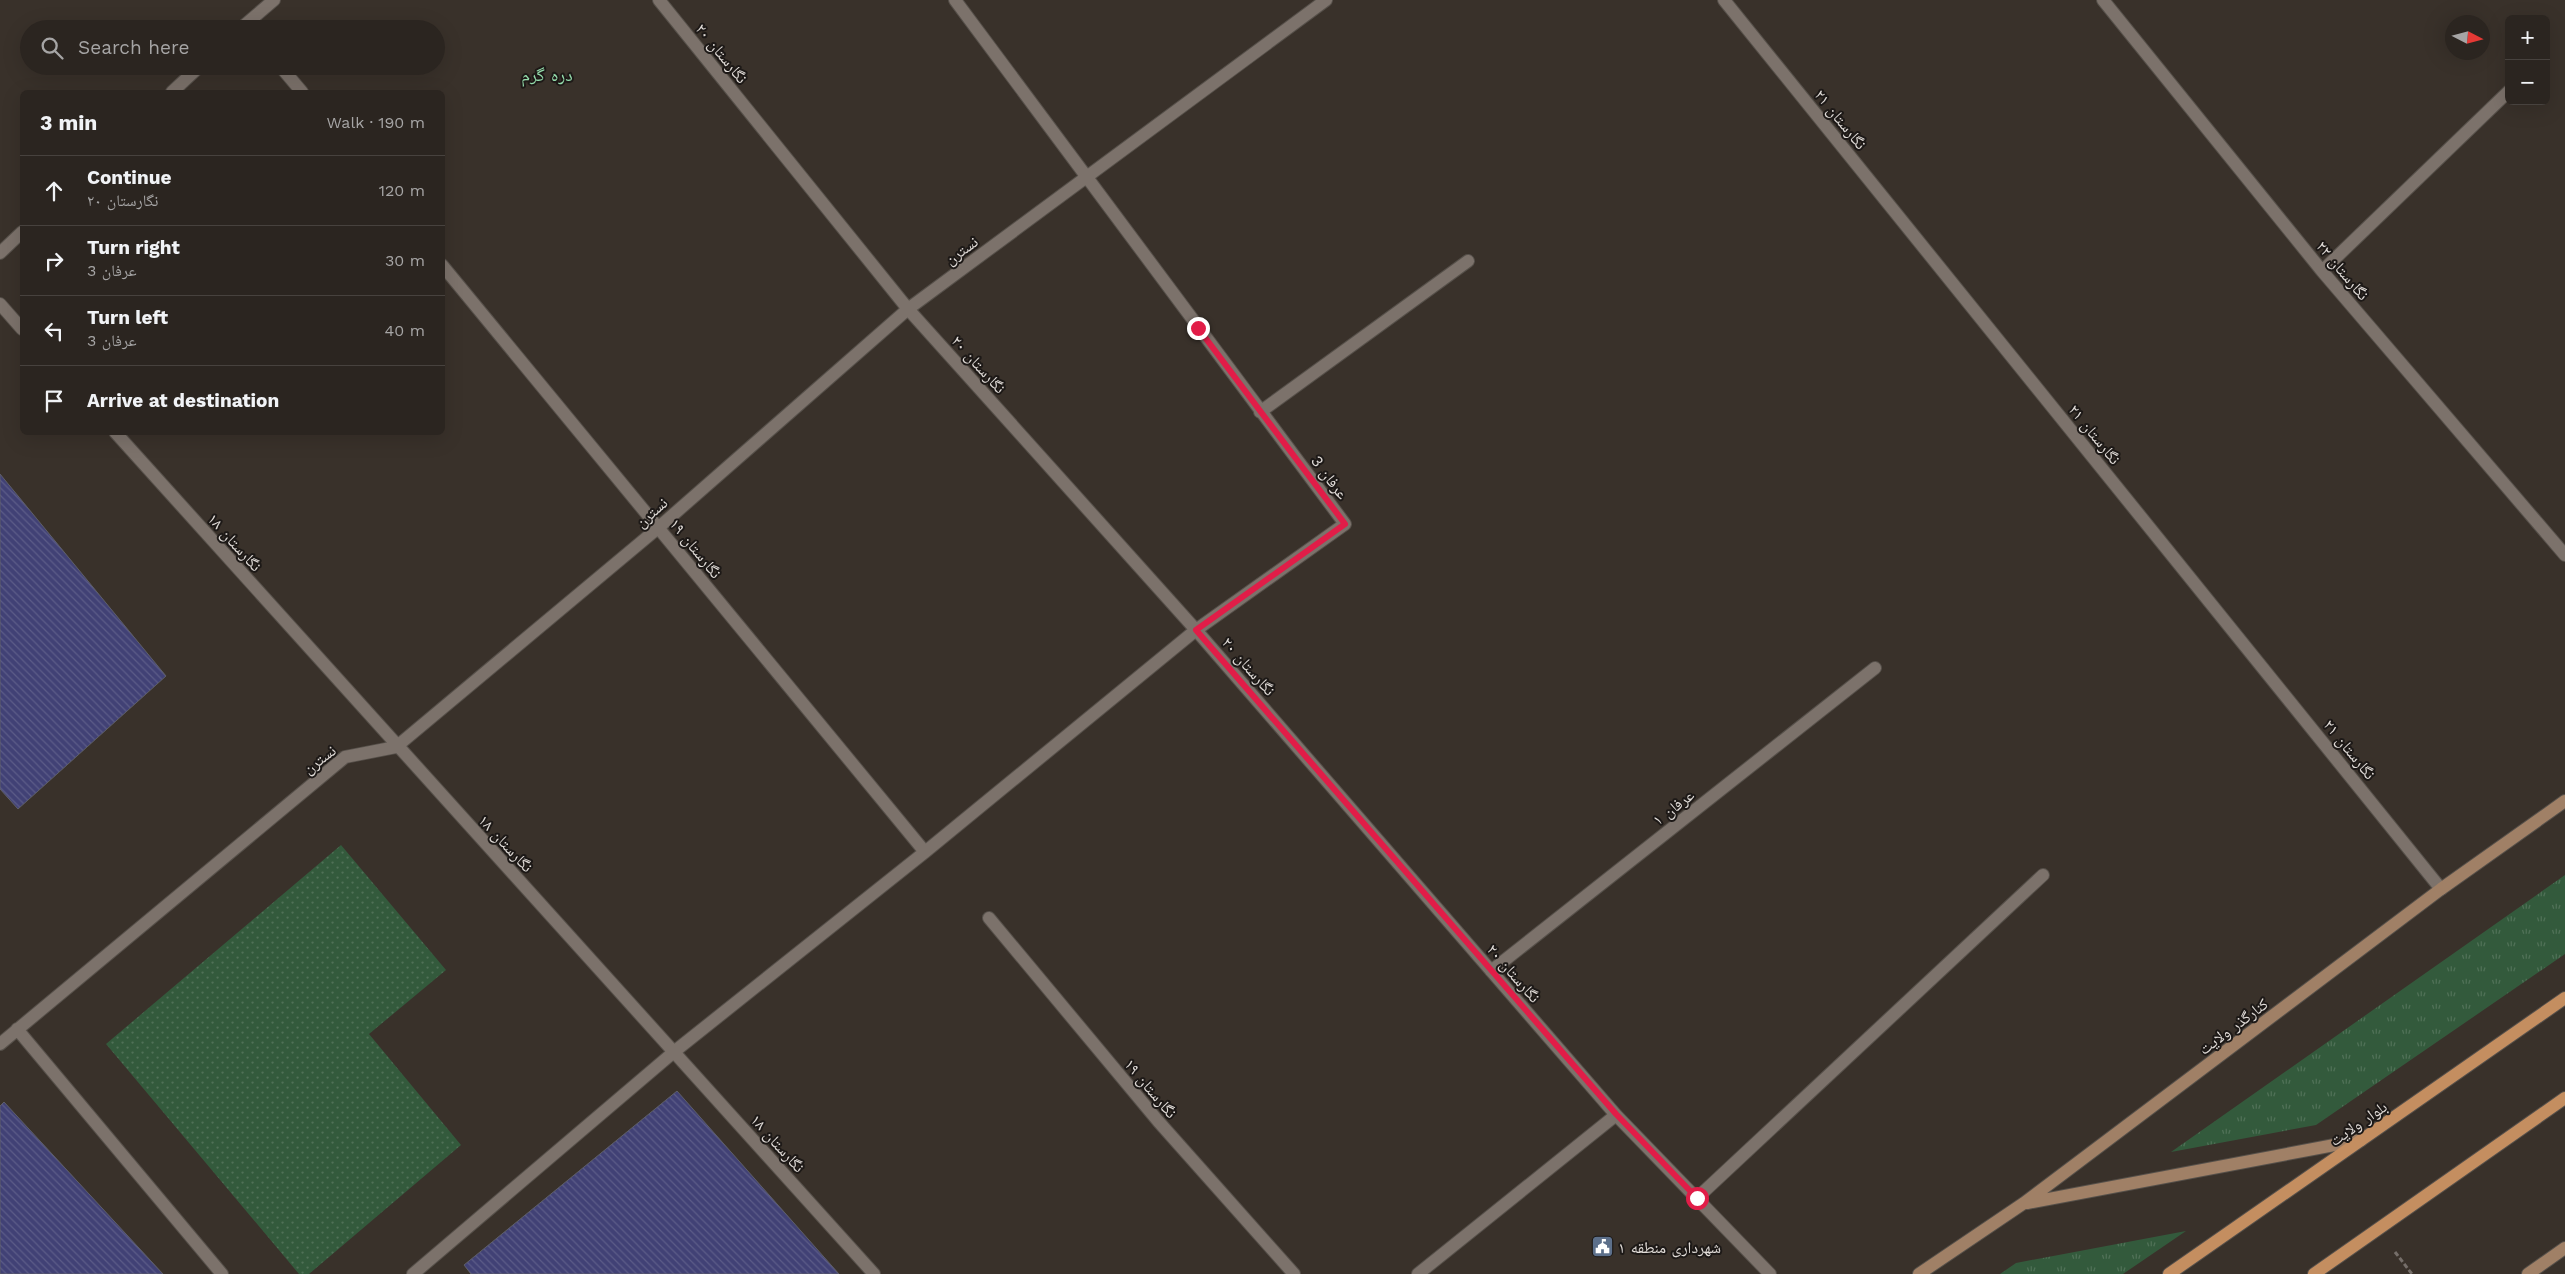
<!DOCTYPE html>
<meta charset="utf-8">
<style>
:root{--surface:#2b2520;--page:#37312d;--text:#f1f3f6;--muted:#a6a5a5;--line:#47423e}
body{margin:0;font-family:"Work Sans","Noto Naskh Arabic",sans-serif;background:var(--page);color:var(--text)}
.controls{position:absolute;right:15px;top:15px;display:grid;overflow:hidden;border-radius:8px;box-shadow:0 5px 20px #0002}
.controls button{width:45px;height:45px;display:grid;place-items:center;padding:0;border:0;border-bottom:1px solid var(--line);background:var(--surface);color:var(--text);font:25px sans-serif}
.compass{position:absolute;left:2445px;top:15px;width:45px;height:45px;border-radius:50%;background:var(--surface);box-shadow:0 5px 20px #0002;rotate:96deg}
.stop{position:absolute;width:15px;height:15px;margin:-11px;border:4px solid #e11d48;border-radius:50%;background:#fff}
.stop.end{background:#e11d48;border-color:#fff;box-shadow:0 1px 5px #0008}
.list{margin:0;padding:0;list-style:none}
h2{display:flex;justify-content:space-between;align-items:center;height:65px;margin:0;padding:0 20px;font-size:21px}
h2 small{font-size:16px;font-weight:400;color:var(--muted)}
.list li{display:grid;grid-template-columns:32px 1fr auto;gap:15px;align-items:center;box-sizing:border-box;height:70px;padding:0 20px;border-top:1px solid var(--line)}
.list b{display:block;font-size:19px;white-space:nowrap}
.list p{margin:0;font-size:16px;white-space:nowrap;color:var(--muted)}
.list em{font-size:16px;font-style:normal;color:var(--muted)}
.icon{flex:none;width:28px;height:28px;fill:none;stroke:currentColor;stroke-width:2;stroke-linecap:round;stroke-linejoin:round}
.map{position:relative;flex:none;width:2565px;height:1274px;overflow:hidden}
.search{position:absolute;background:var(--surface);box-shadow:0 5px 20px #0002;left:20px;top:20px;width:425px;height:55px;display:flex;align-items:center;gap:12px;box-sizing:border-box;padding:0 18px;border-radius:28px;color:var(--muted);font-size:19px}
.panel{position:absolute;background:var(--surface);box-shadow:0 5px 20px #0002;left:20px;top:90px;width:425px;height:345px;border-radius:8px}
.map>svg:first-child{display:block}
.grass{fill:url(#grass-tufts)}
.park{fill:url(#park-dots)}
.building{fill:url(#building-back-hatch);stroke:#5e5f68}
.lines{fill:none;stroke-linecap:round;stroke-linejoin:round}
.street-casing{stroke:#56504a;stroke-width:14}
.secondary-casing{stroke:#56504a;stroke-width:14}
.primary-casing{stroke:#56504a;stroke-width:14}
.path{stroke:#756e69;stroke-width:3;stroke-dasharray:5 2.5;stroke-linecap:butt}
.street{stroke:#7c726b;stroke-width:12}
.secondary{stroke:#a08066;stroke-width:12}
.primary{stroke:#c48e60;stroke-width:12}
.route{stroke:#e11d48;stroke-width:6}
.labels{text-anchor:middle;stroke-width:4;stroke-linejoin:round;paint-order:stroke}
.street-label{font-size:16px;fill:#e1dcd8;stroke:#1d1917}
.poi-label{font-size:16px;fill:#e1dcd8;stroke:#1d1917;text-anchor:start}
.neighbourhood-label{font-size:18px;fill:#94dcab;stroke:#1d1917}
</style>
<div class="map">
<svg width="2565" height="1274" viewBox="0 0 2565 1274">
<defs>
<pattern id="grass-tufts" width="24" height="20" patternUnits="userSpaceOnUse" patternTransform="scale(1.25)"><rect width="24" height="20" fill="#335a3c"/><path d="M3 7l-1-3M5 7V3M7 7l1-3M15 17l-1-3M17 17v-4M19 17l1-3" fill="none" stroke="#507157"/></pattern>
<pattern id="park-dots" width="8" height="8" patternUnits="userSpaceOnUse" patternTransform="scale(1.25)"><rect width="8" height="8" fill="#335a3c"/><path d="M2 2h.1M6 6h.1" fill="none" stroke="#507157" stroke-width="1.8" stroke-linecap="round"/></pattern>
<pattern id="building-back-hatch" width="6" height="6" patternUnits="userSpaceOnUse" patternTransform="scale(1.25)"><rect width="6" height="6" fill="#414175"/><path d="M-1 5l2 2M0 0l6 6M5-1l2 2" fill="none" stroke="#5c5c88"/></pattern>
</defs>
<rect width="100%" height="100%" fill="#39312a"/>
<path class="grass" d="M2565,875V954L2316,1125L2171,1152Z
M2186,1231L2123,1274H2000L2016,1263Z"/>
<path class="park" d="M341,845L446,970L369,1034L461,1145L309,1274H299L106,1044Z"/>
<path class="building" d="M0,474L166,676L18,809L0,789Z
M677,1091L839,1274H471L464,1265Z
M4,1102L163,1274H0V1106Z"/>
<g class="lines">
<defs>
<path id="street" d="M659,0L908,309L1196,630L1616,1115L1770,1274
M1724,0L2441,889
M2103,0L2322,271L2565,555
M240,29L274,0
M280,66L302,92
M172,92L200,66
M0,253L22,232
M442,265L925,852
M2322,271L2509,91
M0,304L22,329
M1260,412L1468,261
M115,432C367,714 623,992 874,1274
M989,918L1158,1121L1294,1274
M1491,971L1875,668
M17,1029L222,1274
M0,1044L345,757L396,747L658,528L908,309L1326,0
M1697,1198L2043,875
M413,1274L675,1051L925,852L1196,630L1345,524L955,0
M1418,1274L1616,1115"/>
<path id="secondary" d="M2027,1203L2361,1140
M1919,1274L2024,1203L2441,889L2565,801
M2528,1274L2565,1248"/>
<path id="primary" d="M2169,1274L2565,998
M2314,1274L2565,1098"/>
</defs>
<use href="#street" class="street-casing"/>
<use href="#secondary" class="secondary-casing"/>
<use href="#primary" class="primary-casing"/>
<path class="path" d="M2395,1252L2412,1274"/>
<use href="#street" class="street"/>
<use href="#secondary" class="secondary"/>
<use href="#primary" class="primary"/>
</g>
<g class="lines">
<path class="route" d="M1198,328L1345,524L1196,630L1616,1114L1697,1198"/>
</g>
<defs>
<symbol id="civic-square" viewBox="-11 -11 22 22"><rect x="-9" y="-9" width="18" height="18" rx="4" fill="#5c6f8a" stroke="#1d1917"/><path d="M-.6-6.5H3V-4.5H.6V-3L4-1V1h2V6H-6V1h2V-1L-.6-3ZM-1.2 2.5V6h2.4V2.5Z" fill="#fff"/></symbol>
</defs>
<g fill-rule="evenodd">
<use href="#civic-square" x="1590" y="1234" width="25" height="25"/>
</g>
<g class="labels">
<g class="street-label">
<text transform="translate(722 53) rotate(51)" y="6">نگارستان ۲۰</text>
<text transform="translate(1841 119) rotate(51)" y="6">نگارستان ۲۱</text>
<text transform="translate(961 250) rotate(-36)" y="6">نسترن</text>
<text transform="translate(2343 270) rotate(50)" y="6">نگارستان ۲۲</text>
<text transform="translate(979 364) rotate(48)" y="6">نگارستان ۲۰</text>
<text transform="translate(2095 434) rotate(51)" y="6">نگارستان ۲۱</text>
<text transform="translate(1330 477) rotate(53)" y="6">عرفان 3</text>
<text transform="translate(651 512) rotate(-41)" y="6">نسترن</text>
<text transform="translate(235 542) rotate(48)" y="6">نگارستان ۱۸</text>
<text transform="translate(696 548) rotate(51)" y="6">نگارستان ۱۹</text>
<text transform="translate(1249 666) rotate(49)" y="6">نگارستان ۲۰</text>
<text transform="translate(2350 749) rotate(51)" y="6">نگارستان ۲۱</text>
<text transform="translate(319 759) rotate(-37)" y="6">نسترن</text>
<text transform="translate(1673 807) rotate(-38)" y="6">عرفان ۱</text>
<text transform="translate(506 843) rotate(47)" y="6">نگارستان ۱۸</text>
<text transform="translate(1514 973) rotate(49)" y="6">نگارستان ۲۰</text>
<text transform="translate(2233 1026) rotate(-37)" y="6">کنارگذر ولایت</text>
<text transform="translate(1151 1088) rotate(50)" y="6">نگارستان ۱۹</text>
<text transform="translate(2358 1123) rotate(-35)" y="6">بلوار ولایت</text>
<text transform="translate(778 1143) rotate(48)" y="6">نگارستان ۱۸</text>
</g>
<g class="poi-label">
<text x="1618" y="1253">شهرداری منطقه ۱</text>
</g>
<g class="neighbourhood-label">
<text x="547" y="81">دره گرم</text>
</g>
</g>
</svg>
<div class="controls">
<button>+</button>
<button>−</button>
</div>
<svg class="compass" viewBox="-18 -18 36 36"><path d="M0-13l5 13h-10z" fill="#e53935"/><path d="M0 13l5-13h-10z" fill="#a6a5a5"/></svg>
<div class="stop" style="left:1697px;top:1198px"></div>
<div class="stop end" style="left:1198px;top:328px"></div>
<div class="search"><svg class="icon" aria-label="search" viewBox="0 0 24 24"><circle cx="10" cy="10" r="6"/><path d="M15 15l6 6"/></svg>Search here</div>
<section class="panel">
<h2>3 min<small>Walk · 190 m</small></h2>
<ul class="list">
<li><svg class="icon" aria-label="ahead" viewBox="0 0 24 24"><path d="M12 20V5M6 11l6-6 6 6"/></svg><div><b>Continue</b><p>نگارستان ۲۰</p></div><em>120 m</em></li>
<li><svg class="icon" aria-label="right" viewBox="0 0 24 24"><path d="M7 20v-9h11M14 6l5 5-5 5"/></svg><div><b>Turn right</b><p>عرفان 3</p></div><em>30 m</em></li>
<li><svg class="icon" aria-label="left" viewBox="0 0 24 24"><path d="M17 20v-9H6M10 6l-5 5 5 5"/></svg><div><b>Turn left</b><p>عرفان 3</p></div><em>40 m</em></li>
<li><svg class="icon" aria-label="arrive" viewBox="0 0 24 24"><path d="M6 21V4h12l-3 4 3 4H6"/></svg><div><b>Arrive at destination</b></div></li>
</ul>
</section>
</div>
